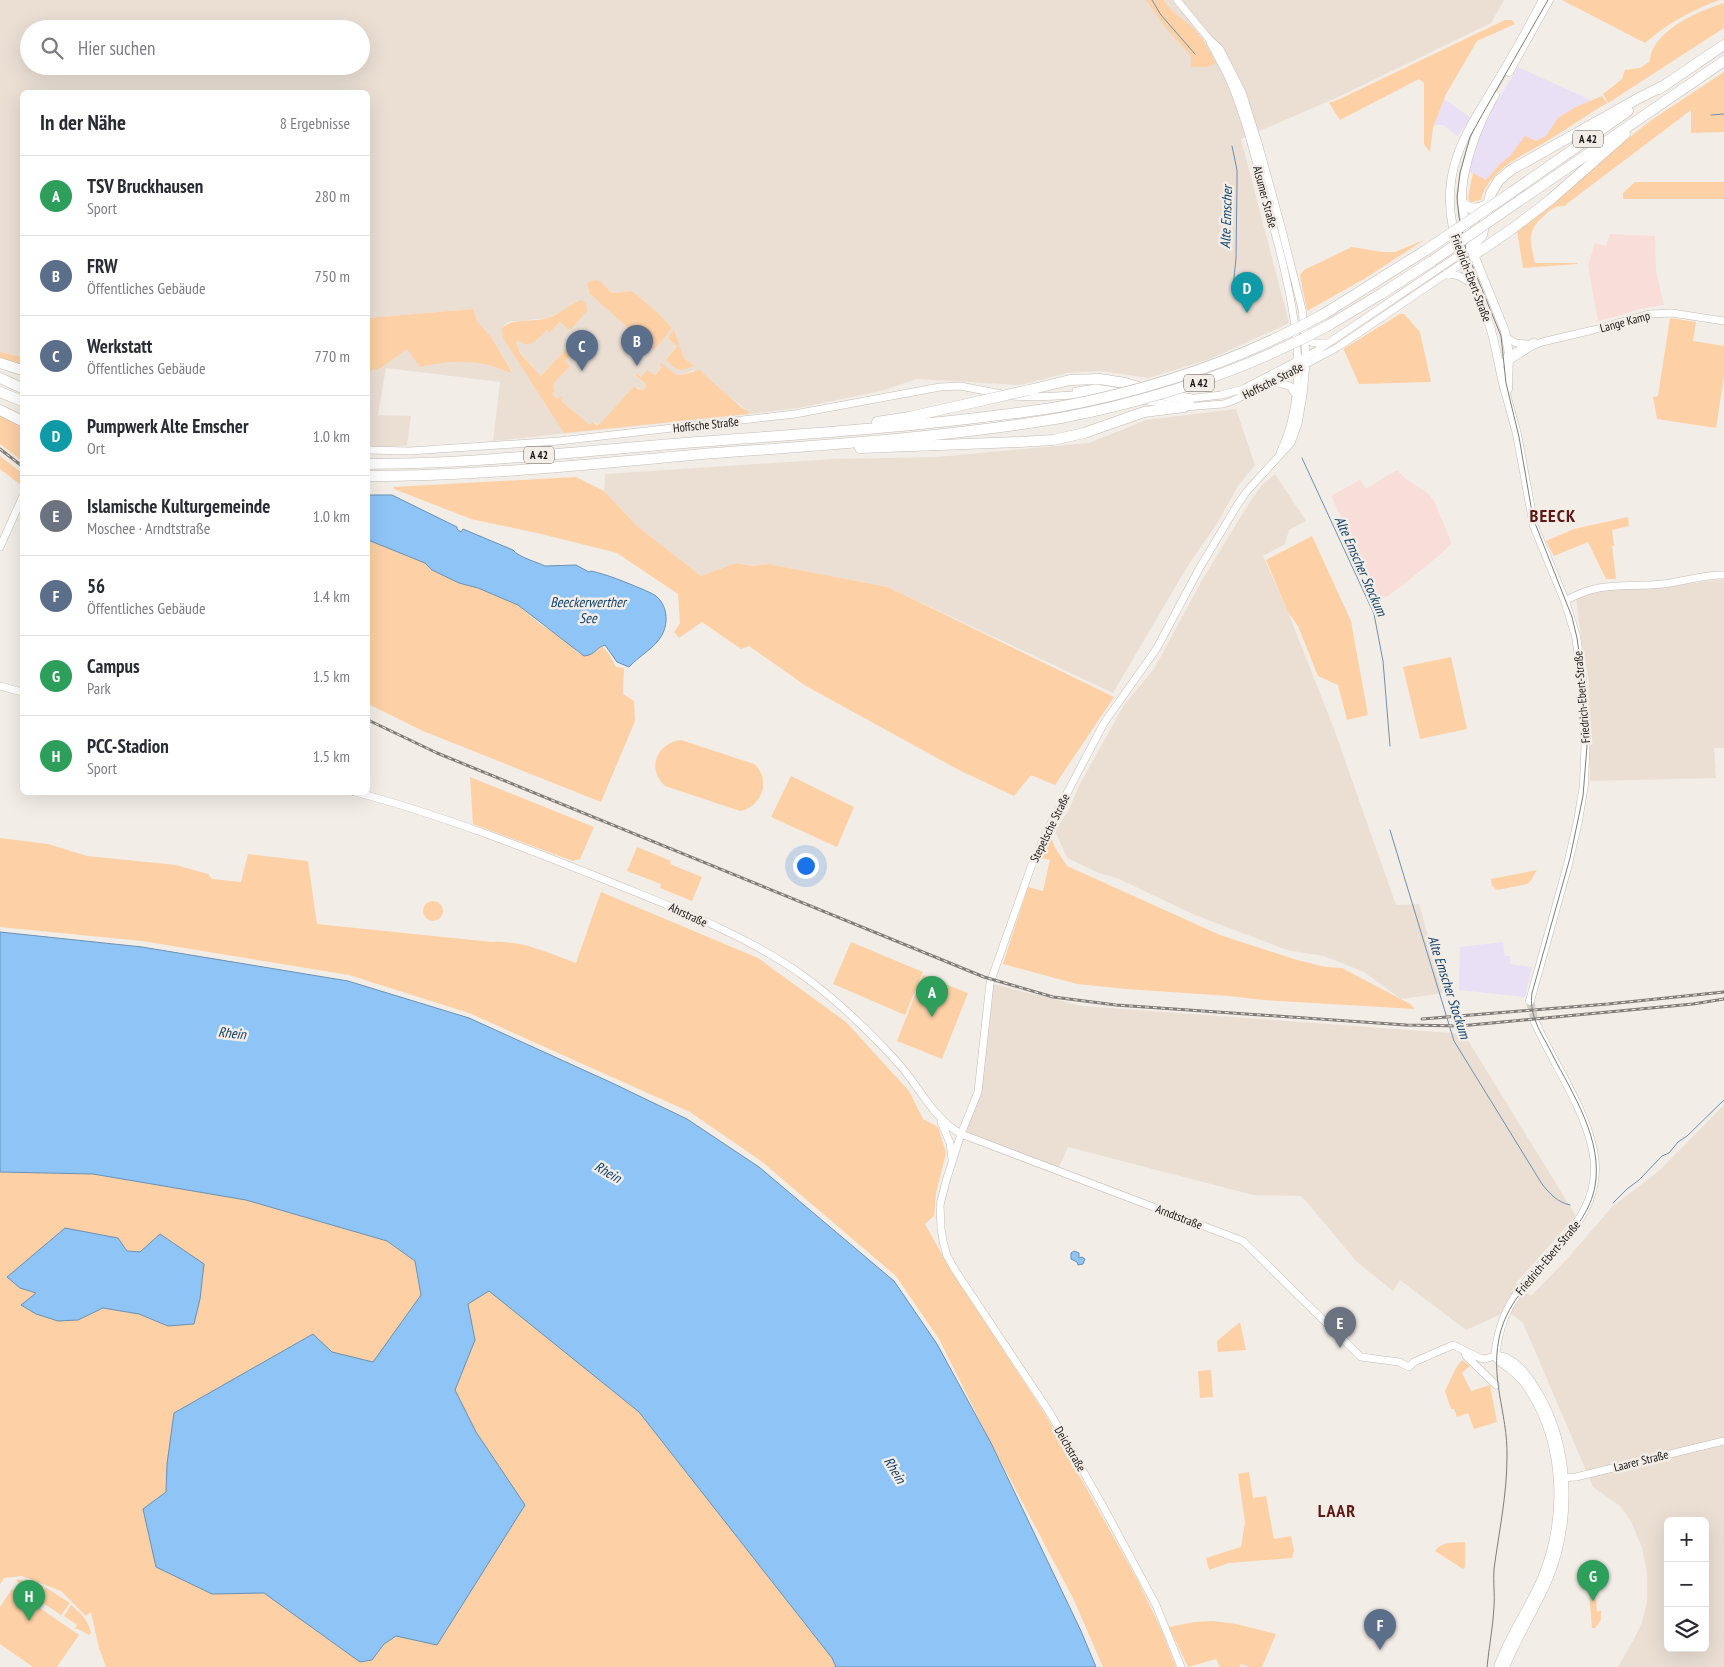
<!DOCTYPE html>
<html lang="de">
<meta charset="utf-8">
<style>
:root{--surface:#fff;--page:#f7f7f7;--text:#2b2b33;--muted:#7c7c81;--line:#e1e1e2;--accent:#c53831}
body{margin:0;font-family:"PT Sans Narrow",sans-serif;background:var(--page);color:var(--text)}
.controls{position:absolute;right:15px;bottom:15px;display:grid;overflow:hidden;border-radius:8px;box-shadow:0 5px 20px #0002}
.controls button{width:45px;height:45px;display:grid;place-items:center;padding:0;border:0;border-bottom:1px solid var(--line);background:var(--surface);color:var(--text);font:25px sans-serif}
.you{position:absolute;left:805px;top:865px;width:18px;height:18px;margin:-12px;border:4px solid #fff;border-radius:50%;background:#1a73e8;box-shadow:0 0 0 8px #1a73e833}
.badge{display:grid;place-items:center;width:32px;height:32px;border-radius:50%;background:var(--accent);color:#fff;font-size:16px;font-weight:700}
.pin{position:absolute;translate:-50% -41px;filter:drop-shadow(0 1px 2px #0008)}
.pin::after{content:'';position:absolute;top:26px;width:18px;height:15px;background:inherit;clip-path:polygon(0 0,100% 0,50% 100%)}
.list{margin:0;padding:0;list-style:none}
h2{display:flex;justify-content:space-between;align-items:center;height:65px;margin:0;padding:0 20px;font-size:21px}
h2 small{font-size:16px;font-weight:400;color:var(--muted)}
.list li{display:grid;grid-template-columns:32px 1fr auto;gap:15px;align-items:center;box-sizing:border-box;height:80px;padding:0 20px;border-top:1px solid var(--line)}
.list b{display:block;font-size:19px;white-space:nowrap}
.list p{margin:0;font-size:16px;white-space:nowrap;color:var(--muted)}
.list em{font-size:16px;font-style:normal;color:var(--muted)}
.icon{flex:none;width:28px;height:28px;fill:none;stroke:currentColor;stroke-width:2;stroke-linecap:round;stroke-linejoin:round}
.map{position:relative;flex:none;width:1724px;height:1667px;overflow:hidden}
.search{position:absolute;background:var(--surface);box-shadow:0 5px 20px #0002;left:20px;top:20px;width:350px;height:55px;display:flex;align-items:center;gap:12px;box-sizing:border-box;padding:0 18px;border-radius:28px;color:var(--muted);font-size:19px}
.panel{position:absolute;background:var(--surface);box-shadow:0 5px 20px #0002;left:20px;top:90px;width:350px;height:705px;border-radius:8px}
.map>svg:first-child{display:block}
.commercial{fill:#e9e0f5}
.built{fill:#ebdfd4;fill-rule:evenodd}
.education{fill:#f8ddd9}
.green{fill:#fdd0a5}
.water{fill:#8fc4f6;stroke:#6b90b2}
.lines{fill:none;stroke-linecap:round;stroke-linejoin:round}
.stream{stroke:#6b90b2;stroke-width:1}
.secondary-tunnel{stroke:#d2cdc7;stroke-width:8;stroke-dasharray:8 4;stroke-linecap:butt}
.tertiary-casing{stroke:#c2bcb7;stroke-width:8}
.secondary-casing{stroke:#c2bcb7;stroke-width:9}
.motorway-casing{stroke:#c2bcb7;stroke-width:11}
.tertiary{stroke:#fff;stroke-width:7}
.secondary{stroke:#fff;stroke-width:8}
.motorway{stroke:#fff;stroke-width:10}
.tram{stroke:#817d79;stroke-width:1}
.rail-casing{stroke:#817d79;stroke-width:3}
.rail{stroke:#f3ede7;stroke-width:1;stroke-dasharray:4;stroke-linecap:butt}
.motorway-bridge-casing{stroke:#c2bcb7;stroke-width:11;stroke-linecap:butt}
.motorway-bridge{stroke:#fff;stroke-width:10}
.labels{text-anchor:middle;stroke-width:5;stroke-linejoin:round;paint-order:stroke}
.shield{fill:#f3ede7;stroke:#5a5653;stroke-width:1}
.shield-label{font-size:11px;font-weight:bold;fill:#181614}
.street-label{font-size:12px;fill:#181614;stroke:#f3ede7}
.water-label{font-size:14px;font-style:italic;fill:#11426b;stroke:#f3ede7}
.district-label{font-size:18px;font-weight:bold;letter-spacing:1px;fill:#5d1915;stroke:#f3ede7}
</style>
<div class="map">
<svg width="1724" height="1667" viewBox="0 0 1724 1667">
<rect width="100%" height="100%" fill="#f3ede7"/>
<path class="commercial" d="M1518,67L1593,101L1548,135L1536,142L1525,145L1485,183L1468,171L1479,138L1493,108Z
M1444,99L1471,118L1457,136L1443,125H1434Z
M1503,942L1505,956H1510V964L1532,967L1525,997L1459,990L1460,947Z"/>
<path class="built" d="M0,0H1504L1491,23L1338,97L1241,139L1289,323L1210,359L1148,378L1101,371L1067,373L1020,385L917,379L881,391L798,408L750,414L493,441L500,382L386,368L378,415L411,416L407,445L381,448L368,447V372L381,368L407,349L441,362L460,360L500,367L513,373L492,338L477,321L473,309L368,318V92H22V357L0,352ZM29,29H361V66H29ZM600,281L612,293L632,291L657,312L672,328L654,345L639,332L637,335L589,293L587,287ZM574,302L560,322L550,332L547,330L536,341L518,340L515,342L520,352L541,376L575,341L581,346L565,361L570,366L554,383L552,394L557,399L560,396V400L590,426L593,422L600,425L634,386L643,390L646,387L645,383L635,375L637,373L641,377L654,375L662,367L675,374L681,375L694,370L748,411L564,433L502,328L508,322L547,318L563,311ZM674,331L684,358L694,366L666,360L677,345Z
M1236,409L1255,465L1238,486L1218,522L1187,567L1113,693L888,587L768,564L752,566L736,563L701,576L637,526L604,491L605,474L834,459L937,457L1089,443L1146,420Z
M1275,474L1306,521L1289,530L1285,544L1263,556L1288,612L1334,729L1396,905L1419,904L1444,993L1401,999L1364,972L1324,956L1287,950L1195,915L1119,879L1099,873L1067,858L1055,831L1068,811L1080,784L1124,705L1154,669L1201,582L1249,503L1262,485Z
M1723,579L1724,580V748H1714L1716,778L1590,781L1589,682L1581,638L1576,597L1592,590L1658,588Z
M993,984L1082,1006L1464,1034L1576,1216L1516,1283L1531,1296L1567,1259L1612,1207L1660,1170L1724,1105V1667H1618L1635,1637L1642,1622L1647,1602V1572L1642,1548L1631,1521L1620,1506L1593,1487L1523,1323L1508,1311L1466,1330L1400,1280L1393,1291L1357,1262L1305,1200L1300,1196L1253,1195L1068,1147L1059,1167L966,1132L981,1093ZM1668,1521H1705V1648H1668Z"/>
<path class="education" d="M1610,234L1655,236L1656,271L1664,305L1644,308L1599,321L1598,320L1588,266L1595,243L1606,246Z
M1397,470L1405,478L1427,493L1434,501L1450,539L1451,544L1442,553L1403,585L1388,596L1378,600L1363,563L1331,496L1360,480L1366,489Z"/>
<path class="green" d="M1146,0H1163C1171,12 1182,18 1192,27C1202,37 1210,51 1216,63L1208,67H1191V56L1165,27Z
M1562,0H1719C1689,12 1670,22 1645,43Z
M1724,3V28L1608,103L1603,94L1622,79L1625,70L1640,68L1649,62C1651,57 1651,51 1654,47C1668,24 1700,11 1724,3Z
M1505,20H1512L1515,24L1477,41L1446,94L1433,128L1430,152L1424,144V83L1419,79L1340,120L1329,103L1340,99Z
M1724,72V132L1691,133V110L1564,206C1554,206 1551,209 1544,216C1526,231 1530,242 1535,263H1577V264L1523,268L1517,230L1609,153L1653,119Z
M1602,96L1607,103C1588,114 1570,127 1552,138C1527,154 1489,168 1481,200L1471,202L1468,198L1473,173L1486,180L1500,164L1510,156L1525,136L1536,141L1546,136L1558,118L1576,107Z
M1635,182H1724V199H1623V193Z
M1424,240L1364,279L1307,311L1300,275L1304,270L1352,247L1383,252H1395Z
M594,280L600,281L612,293L632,291L657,312L672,328L654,350L652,348L654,345L639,332L636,335L589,293L587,284Z
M582,300L586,304L587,311L570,330L560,322L549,333L547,330C538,339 530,350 518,340L516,343L520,353L541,376L575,340L581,346L585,341L588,344L584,350L581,351L579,349L576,352L575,351L565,361L570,366L554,383L553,389L555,390L552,394L557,399L560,396L563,398L561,401L590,425L593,422L596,425L600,424L634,386L638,389L643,390L646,387L645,383L635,375L637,373L641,377L647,370L655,375L662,367L660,365L661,363L675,374L681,375L699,370L742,408L748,411V414L564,433L503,338L502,328C514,317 532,323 547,318C561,315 569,303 582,300Z
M473,309L477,321L492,338L513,374C482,359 453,359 420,367L407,349L381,368L368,372V318Z
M1400,314H1404L1420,332L1431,382L1359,384L1344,350L1345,348Z
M1670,318L1696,322L1693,341L1724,346V376L1716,428L1657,419L1653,397L1658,396Z
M674,330L684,358L694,366C679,372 677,371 666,360L677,346L668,338Z
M0,352L22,357V366L0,358Z
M0,415L22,426V461L0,444Z
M0,456L22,473L21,485L0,469Z
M576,477L604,491L637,526L701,576L736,563L752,566L768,564L888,587L1114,697L1055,785L1031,775L1014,796L959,770L806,686L749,646L741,649L702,622L679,638L674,632L680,623L678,594L617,553L537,533L471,519L394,489L393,487Z
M1628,517L1629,526L1612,530L1614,546H1612L1616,579H1606L1588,542L1554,556L1546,541L1574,529Z
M1312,536L1351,621L1368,715L1347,720L1338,685L1318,676L1298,626L1288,612L1266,560Z
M368,540L425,563L432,570L459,583L478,588L518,605L540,624L566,641L578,653L591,655L602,646L609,654L616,667L624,668L623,694L634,701L635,721L601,802L423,731L368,704Z
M1451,657L1467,729L1420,739L1403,667Z
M681,740L754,764C772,779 762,807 740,811L665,786C646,769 657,743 681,740Z
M791,776L854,807L837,847L771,817Z
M470,777L594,827L580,859L573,861L473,824Z
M1051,835L1054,846L1067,866L1220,935L1297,960L1326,967L1342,968L1410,1004L1415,1009L1263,1000L1229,996L1126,989L1077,984L1003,964L1028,887L1043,891L1050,860L1040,858Z
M0,838L48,844L87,856L176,865L208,874L212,879L241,882L248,854L308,861L317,924L492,942C522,940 548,953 576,963L601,892L758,958L846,1022L909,1091L923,1119L938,1127L946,1153L936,1193L934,1216L925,1224L948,1265L1045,1414L1138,1581L1161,1629L1176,1667H1103L1073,1598L991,1443L939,1339L896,1276L761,1161L690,1112L469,1013L349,975L142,941L0,927Z
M637,847L671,861L670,864L702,877L692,901L660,888L661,884L627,871Z
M1537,870L1530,882L1527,884L1497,890L1492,886L1491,879Z
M423 911a10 10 0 1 1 20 0a10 10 0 1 1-20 0Z
M851,942L923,972L905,1015L833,984Z
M923,975L968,993L942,1059L897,1041Z
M0,1172L93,1174L246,1200L387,1241L415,1261L421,1295L373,1363L332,1352L167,1464L166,1492L212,1594L264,1592L360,1662L372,1660L384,1644L396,1636L476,1432L455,1390L475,1340L468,1304L489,1290L639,1412L832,1658L836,1667H106L99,1648L91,1612L86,1616L61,1591L22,1576L4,1578L0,1584Z
M1240,1322L1246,1350L1218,1352L1217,1341Z
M1462,1360L1470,1366L1462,1373L1471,1391L1490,1385L1497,1422L1474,1429L1468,1413L1457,1417L1454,1409H1451L1445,1391L1456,1368Z
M1211,1370L1213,1397L1200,1398L1198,1371Z
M1249,1472L1253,1498L1266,1496L1274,1539L1291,1536L1294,1550L1292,1558L1229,1563L1209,1570L1206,1558L1241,1547L1245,1522L1238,1474Z
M1465,1542V1567L1463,1569L1435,1551C1442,1541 1454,1543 1465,1542Z
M17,1579L44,1586L36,1597L22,1588L20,1591L18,1589L19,1586Z
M45,1587L70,1603L61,1615L37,1599Z
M12,1589L79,1635L57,1667H33L0,1644V1607Z
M1589,1591H1595L1597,1611H1601V1620L1595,1628H1592Z
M71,1605C80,1612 89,1621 91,1633L89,1635L78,1629H75L77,1625L64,1616Z
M1213,1621L1236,1624L1276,1634L1262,1667H1250L1241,1664L1239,1667H1220L1216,1659L1188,1667L1169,1627L1194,1622Z"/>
<path class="water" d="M368,495H392L457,527V529L461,532L463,529L513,550C518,557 537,562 545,566L576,565L589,572L591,571C609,575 625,582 642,589C646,591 652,593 656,596C667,605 669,622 662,635C654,649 640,655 629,667L617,662L605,645C596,647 596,655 584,656L518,605L478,588L459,583L432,570L425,563L368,540Z
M0,932L142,947L348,981L469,1018L610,1082L687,1119L759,1167L894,1281L937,1344L991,1443L1081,1631L1096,1667H836L832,1658L639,1412L489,1291L468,1304L475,1340L455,1390L476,1432L525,1505L437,1645L396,1636L384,1644L372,1660L360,1662L264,1593L212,1594L156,1567L143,1509L166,1492L167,1464L174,1413L313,1334L332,1352L373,1362L421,1295L415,1261L387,1241L246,1200L93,1174L0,1172Z
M65,1228L118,1238L127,1251L140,1252L160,1234L204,1264L200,1299L194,1324L168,1326L139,1314L103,1308L78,1320L58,1321L36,1314L21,1305L36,1293L20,1288L7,1277Z
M1074,1251L1079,1253V1258L1082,1257L1085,1259L1083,1264L1078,1265L1077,1262L1071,1259V1253Z"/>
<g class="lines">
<path class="stream" d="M1152,0L1161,15L1195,54
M1711,115L1724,114
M1232,146L1237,170V183L1236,258L1233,288
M1302,458L1374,614L1383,661L1390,746
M1390,830L1454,1041L1542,1184C1550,1194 1557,1202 1570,1205
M1613,1203L1627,1189L1639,1180L1662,1156L1669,1153L1678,1142L1687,1136L1724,1100"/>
<path class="secondary-tunnel" d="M1530,1001L1535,1022"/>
<defs>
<path id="tertiary" d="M1177,0L1209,39L1220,49L1242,92L1259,146L1281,226L1302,309L1305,339L1306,364L1303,395L1298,424L1291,443L1247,491L1236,507L1199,569L1157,648L1104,723L1047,831L1031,867L990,983L978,1092L961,1134L946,1181L940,1205L941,1228L943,1241L947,1256L955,1270L1050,1413L1104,1508L1156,1605L1181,1667
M1210,42C1217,56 1225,69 1231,83C1246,119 1255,158 1265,196C1286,275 1318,374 1280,453
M1446,273L1459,276L1471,283
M1507,338L1516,343L1527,344
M1305,339L1314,343H1327
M1506,357L1534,342
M1499,364L1512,359L1532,346L1542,342L1593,330L1649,314L1672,313L1724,321
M1274,382L1290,386L1295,394
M1076,391L1096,388L1147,396
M1012,396C1043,399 1073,393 1104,395
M1117,396L1184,407L1223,404L1232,401L1273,382L1338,347L1474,255
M1187,399L1221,395L1243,389L1318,350L1471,247
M368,450L410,451L559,441L795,414L940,387L960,386L1002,394
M0,547L22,498
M1565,601C1601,580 1625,588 1663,584C1683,582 1704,574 1724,575
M0,686L22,692
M355,792C442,815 525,848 608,881C674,908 747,935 805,977C839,1002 871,1033 899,1064C920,1088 933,1118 961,1134L1243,1241L1361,1357L1399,1362L1409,1367L1414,1362L1453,1345L1480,1358L1485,1359L1495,1356
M941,1122L950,1143L952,1159
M1464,1350L1466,1356L1496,1385
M1559,1478L1576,1477L1724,1441"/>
<path id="secondary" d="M1509,72L1549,0
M1469,239C1466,225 1462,212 1462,197C1462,166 1479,122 1495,95
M1472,250L1505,331L1509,354L1508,389
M1530,1001L1567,868L1578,821L1584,785L1586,731L1582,677L1576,636L1565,601L1534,526L1517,434L1504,387C1498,365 1496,342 1488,321C1476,290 1459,261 1453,228C1439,162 1473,124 1504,70C1518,47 1530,24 1543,0
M1495,1356C1497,1339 1501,1321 1510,1305C1540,1253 1608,1220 1593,1150C1584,1106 1553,1063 1535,1022
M1495,1356C1512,1355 1527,1375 1535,1388C1571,1444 1573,1521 1547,1582C1534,1611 1517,1638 1505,1667
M1495,1356C1499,1362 1505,1365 1510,1369C1518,1375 1525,1382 1530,1391C1565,1446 1566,1519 1542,1578C1529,1609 1509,1635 1498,1667"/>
<path id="motorway" d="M1659,89L1724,45
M1512,192L1628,111
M1519,201L1724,61
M1462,203C1471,210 1478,210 1488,204
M1471,247L1482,235L1491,193L1499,180L1511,170L1639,98L1663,86
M1474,255L1512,229L1550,200L1625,134
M1324,314L1426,250
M1329,325L1381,294L1432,261
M0,363L22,370
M0,378L22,388
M1029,390L1070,380L1100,379L1125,383L1168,396L1190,399
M0,392L22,401
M0,410L22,421
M877,422L909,417L980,401
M860,448L1020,442L1053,440L1084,433L1144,412L1184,407
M368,464C482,464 597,449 711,441C827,432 943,425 1058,407
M368,476C480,476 592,464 703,454C823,445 942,438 1061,418"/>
</defs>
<use href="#tertiary" class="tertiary-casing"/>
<use href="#secondary" class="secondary-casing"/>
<use href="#motorway" class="motorway-casing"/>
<use href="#tertiary" class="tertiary"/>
<use href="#secondary" class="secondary"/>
<use href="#motorway" class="motorway"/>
<path class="tram" d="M1487,1667C1489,1647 1493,1627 1494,1607C1495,1594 1493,1582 1494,1569C1499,1532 1507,1494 1507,1457C1508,1411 1488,1378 1501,1330C1517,1274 1592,1236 1596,1179C1600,1131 1568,1087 1548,1046C1539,1030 1529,1013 1532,993L1570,858L1583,796L1587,746L1583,681L1577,638L1572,617L1533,518L1519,437L1506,383L1501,336L1466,250L1459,217L1457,197L1460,173L1470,137L1482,115L1548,0"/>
<defs>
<path id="rail" d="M0,449L22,466
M368,720L437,753L984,977L1053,997L1116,1005L1406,1025L1460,1026L1693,1004L1724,999
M1422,1019L1608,1004L1724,992"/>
</defs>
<use href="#rail" class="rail-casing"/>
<use href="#rail" class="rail"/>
<defs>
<path id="motorway-bridge" d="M1426,250L1512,192
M1432,261L1519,201
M980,401L1029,390
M1058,407C1151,390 1240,360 1324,314
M1061,418C1154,400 1245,371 1329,325"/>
</defs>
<use href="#motorway-bridge" class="motorway-bridge-casing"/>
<use href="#motorway-bridge" class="motorway-bridge"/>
</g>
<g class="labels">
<g class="shield">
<rect x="1573" y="130.5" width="30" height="17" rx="4"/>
<rect x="1184" y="374.5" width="30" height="17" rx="4"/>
<rect x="524" y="446.5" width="30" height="17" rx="4"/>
</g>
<g class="shield-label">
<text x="1588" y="143">A 42</text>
<text x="1199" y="387">A 42</text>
<text x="539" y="459">A 42</text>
</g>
<g class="street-label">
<text transform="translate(1265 197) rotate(75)" y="4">Alsumer Straße</text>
<text transform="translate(1471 278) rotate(69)" y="4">Friedrich-Ebert-Straße</text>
<text transform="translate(1625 322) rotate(-15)" y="4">Lange Kamp</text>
<text transform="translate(1273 381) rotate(-27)" y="4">Hoffsche Straße</text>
<text transform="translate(706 425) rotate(-6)" y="4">Hoffsche Straße</text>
<text transform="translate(1582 697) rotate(-95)" y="4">Friedrich-Ebert-Straße</text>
<text transform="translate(1050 828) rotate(-64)" y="4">Stepelsche Straße</text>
<text transform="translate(688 915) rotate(25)" y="4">Ahrstraße</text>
<text transform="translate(1179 1217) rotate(21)" y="4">Arndtstraße</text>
<text transform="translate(1548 1258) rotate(-50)" y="4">Friedrich-Ebert-Straße</text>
<text transform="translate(1070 1449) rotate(60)" y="4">Deichstraße</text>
<text transform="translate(1641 1461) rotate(-14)" y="4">Laarer Straße</text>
</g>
<g class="water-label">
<text transform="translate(1226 217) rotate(-88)" y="5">Alte Emscher</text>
<text transform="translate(1361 566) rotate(66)" y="5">Alte Emscher Stockum</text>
<text x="588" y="607">Beeckerwerther<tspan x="588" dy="16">See</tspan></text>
<text transform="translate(1449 987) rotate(72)" y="5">Alte Emscher Stockum</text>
<text transform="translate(232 1033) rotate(6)" y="5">Rhein</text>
<text transform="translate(608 1172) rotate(30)" y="5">Rhein</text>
<text transform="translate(895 1470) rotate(59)" y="5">Rhein</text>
</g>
<g class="district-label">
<text x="1553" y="522">BEECK</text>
<text x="1337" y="1517">LAAR</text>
</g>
</g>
</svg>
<div class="controls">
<button>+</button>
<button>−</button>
<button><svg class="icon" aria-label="layers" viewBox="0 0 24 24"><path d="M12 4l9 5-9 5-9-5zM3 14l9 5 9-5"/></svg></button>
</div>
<div class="you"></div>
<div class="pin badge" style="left:932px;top:1017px;background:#2e9e5b">A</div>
<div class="pin badge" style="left:637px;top:366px;background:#5c6f8a">B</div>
<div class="pin badge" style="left:582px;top:371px;background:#5c6f8a">C</div>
<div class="pin badge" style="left:1247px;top:313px;background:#0f9aa8">D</div>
<div class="pin badge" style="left:1340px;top:1348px;background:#6b7280">E</div>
<div class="pin badge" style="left:1380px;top:1650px;background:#5c6f8a">F</div>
<div class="pin badge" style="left:1593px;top:1601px;background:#2e9e5b">G</div>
<div class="pin badge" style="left:29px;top:1621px;background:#2e9e5b">H</div>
<div class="search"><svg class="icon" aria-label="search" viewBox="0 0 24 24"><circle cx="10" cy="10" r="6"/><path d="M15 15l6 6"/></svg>Hier suchen</div>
<section class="panel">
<h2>In der Nähe<small>8 Ergebnisse</small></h2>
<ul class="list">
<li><span class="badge" style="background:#2e9e5b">A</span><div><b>TSV Bruckhausen</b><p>Sport</p></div><em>280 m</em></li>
<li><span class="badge" style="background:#5c6f8a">B</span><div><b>FRW</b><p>Öffentliches Gebäude</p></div><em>750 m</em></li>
<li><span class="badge" style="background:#5c6f8a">C</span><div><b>Werkstatt</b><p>Öffentliches Gebäude</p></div><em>770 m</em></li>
<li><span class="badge" style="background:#0f9aa8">D</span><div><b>Pumpwerk Alte Emscher</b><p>Ort</p></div><em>1.0 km</em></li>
<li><span class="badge" style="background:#6b7280">E</span><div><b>Islamische Kulturgemeinde</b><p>Moschee · Arndtstraße</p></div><em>1.0 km</em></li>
<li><span class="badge" style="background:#5c6f8a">F</span><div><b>56</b><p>Öffentliches Gebäude</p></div><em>1.4 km</em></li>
<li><span class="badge" style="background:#2e9e5b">G</span><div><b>Campus</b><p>Park</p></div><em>1.5 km</em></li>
<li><span class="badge" style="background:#2e9e5b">H</span><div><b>PCC-Stadion</b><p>Sport</p></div><em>1.5 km</em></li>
</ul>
</section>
</div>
